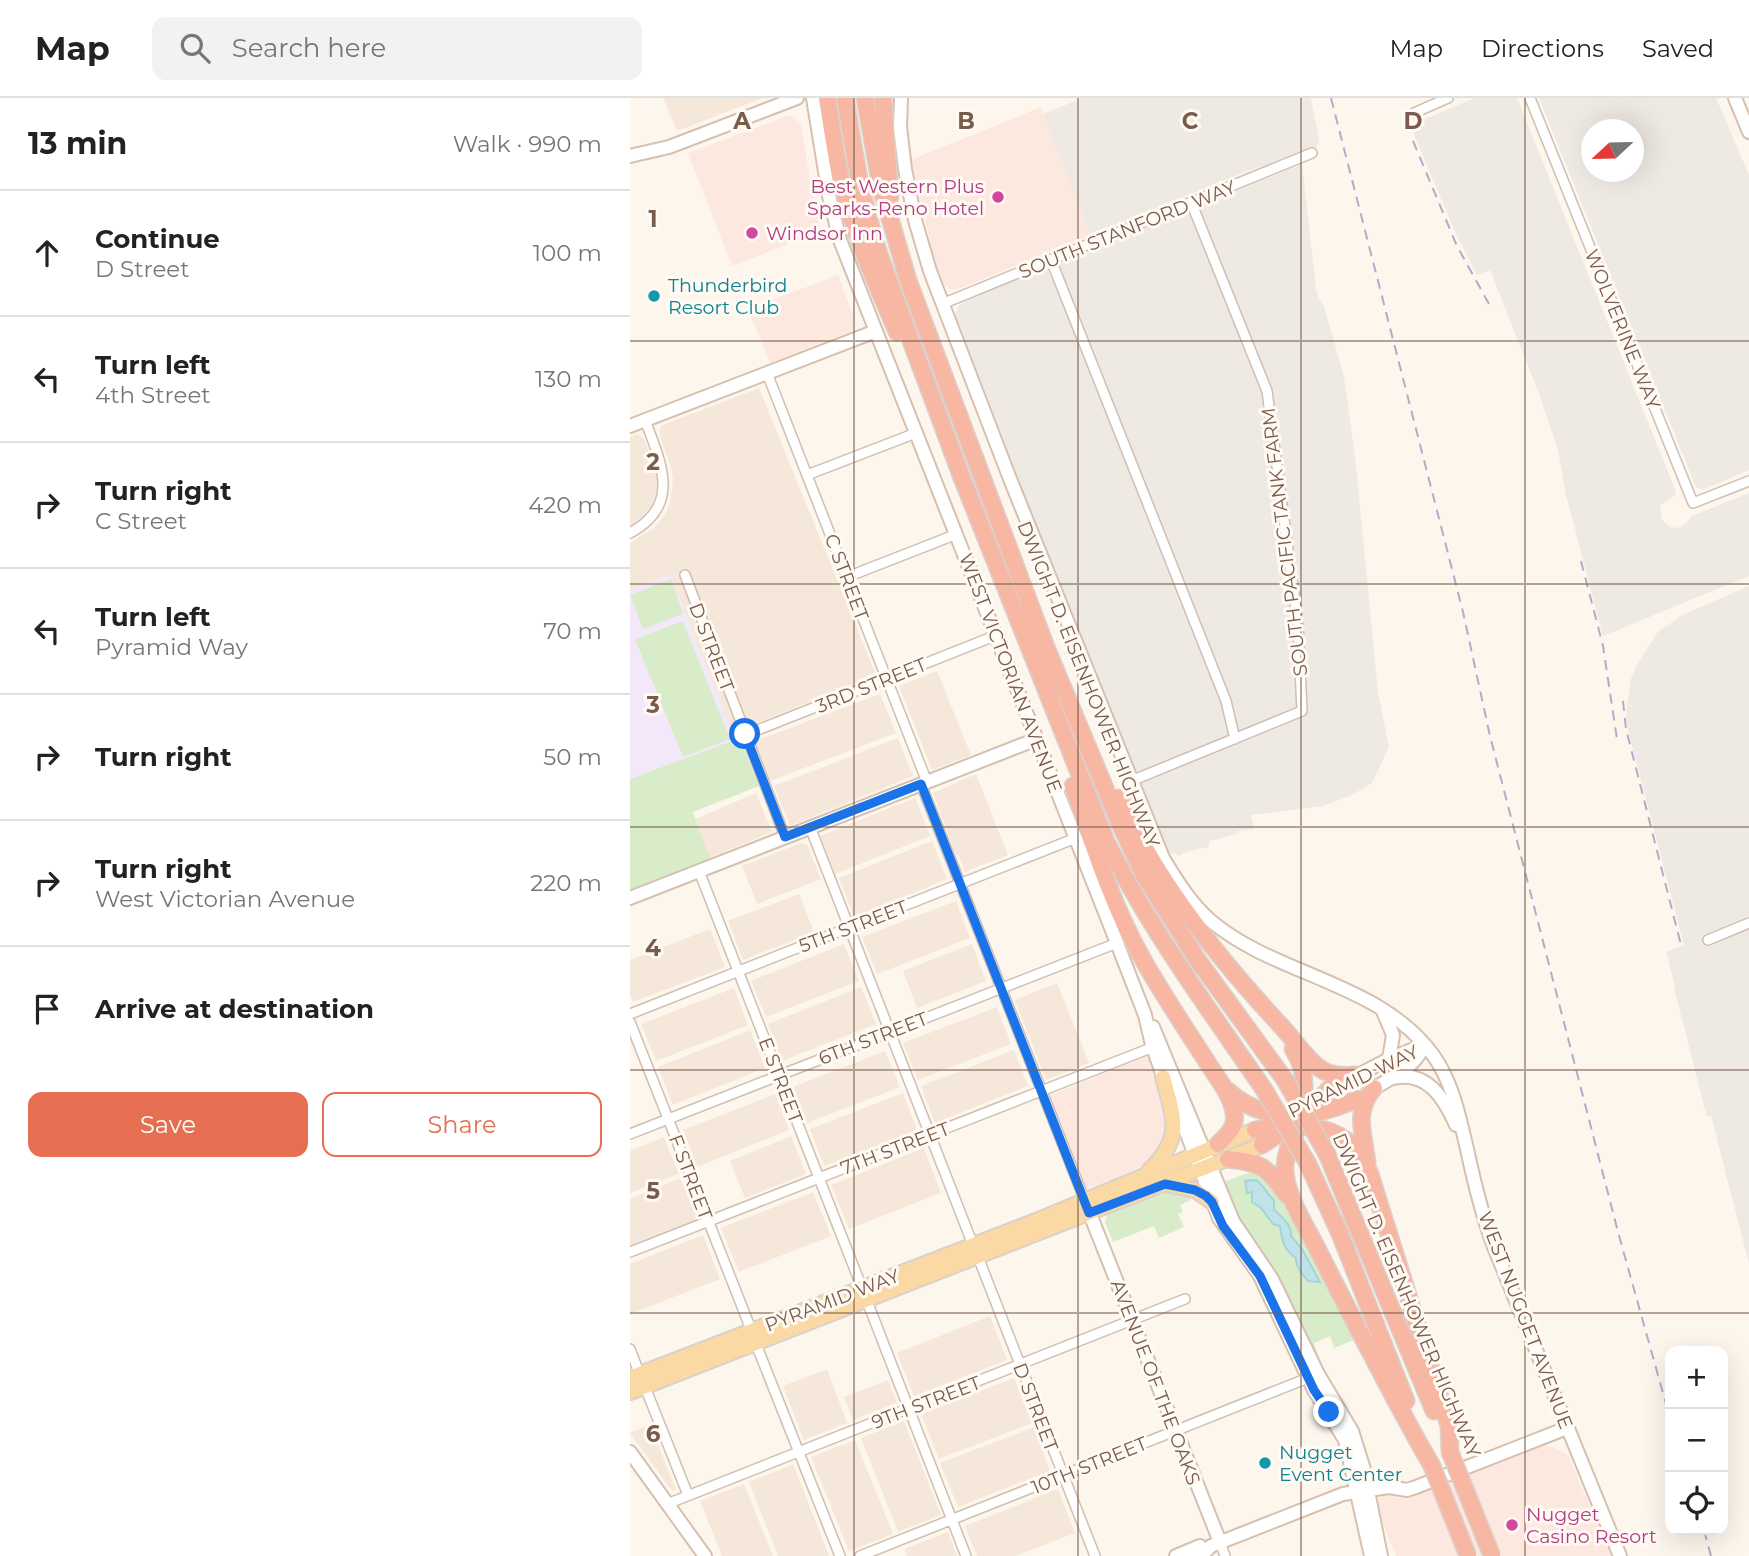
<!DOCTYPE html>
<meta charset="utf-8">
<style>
:root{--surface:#fff;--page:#f2f2f2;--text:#222;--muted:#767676;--line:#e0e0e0;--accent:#e76f51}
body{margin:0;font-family:Montserrat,sans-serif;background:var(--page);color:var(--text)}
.controls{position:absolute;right:21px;bottom:21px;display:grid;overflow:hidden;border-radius:14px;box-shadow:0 7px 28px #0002}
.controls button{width:63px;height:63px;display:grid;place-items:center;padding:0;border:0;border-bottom:2px solid var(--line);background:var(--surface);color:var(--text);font:35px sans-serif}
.compass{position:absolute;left:951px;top:21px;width:63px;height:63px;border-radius:50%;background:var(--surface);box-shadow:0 7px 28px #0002;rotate:248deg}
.stop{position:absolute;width:21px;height:21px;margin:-16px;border:5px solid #1a73e8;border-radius:50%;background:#fff}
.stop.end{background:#1a73e8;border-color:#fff;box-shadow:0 2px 7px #0008}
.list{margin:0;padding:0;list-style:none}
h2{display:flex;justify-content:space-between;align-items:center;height:91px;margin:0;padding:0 28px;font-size:30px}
h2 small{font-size:23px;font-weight:400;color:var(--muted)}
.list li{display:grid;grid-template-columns:46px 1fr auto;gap:21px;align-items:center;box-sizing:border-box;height:126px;padding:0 28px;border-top:2px solid var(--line)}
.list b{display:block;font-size:26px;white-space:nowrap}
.list p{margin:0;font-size:23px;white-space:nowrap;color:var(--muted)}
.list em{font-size:23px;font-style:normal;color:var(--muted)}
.actions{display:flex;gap:14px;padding:21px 28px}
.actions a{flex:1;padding:16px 0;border:2px solid var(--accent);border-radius:14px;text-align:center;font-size:24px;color:var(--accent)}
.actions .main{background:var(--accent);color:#fff}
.icon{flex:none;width:38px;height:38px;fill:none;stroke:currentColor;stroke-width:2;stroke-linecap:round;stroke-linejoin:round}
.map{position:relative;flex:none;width:1119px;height:1458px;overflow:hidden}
header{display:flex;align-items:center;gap:42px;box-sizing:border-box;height:98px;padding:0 35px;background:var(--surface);border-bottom:2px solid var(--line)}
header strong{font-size:33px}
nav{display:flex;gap:38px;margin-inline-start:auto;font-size:24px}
.search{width:490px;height:63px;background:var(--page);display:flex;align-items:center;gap:18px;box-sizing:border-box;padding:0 24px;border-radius:14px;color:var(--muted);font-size:26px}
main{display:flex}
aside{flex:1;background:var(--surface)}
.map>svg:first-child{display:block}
.residential{fill:#f5e8da}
.commercial{fill:#fde8e0}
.industrial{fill:#efe9e4;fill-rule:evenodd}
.education{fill:#f3e8fa}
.green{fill:#d8ecc9}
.water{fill:#bfe3e8;stroke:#a5d3da;stroke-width:2}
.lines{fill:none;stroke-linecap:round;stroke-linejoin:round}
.street-casing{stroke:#d1beb0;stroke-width:12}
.secondary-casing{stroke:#d6c0b0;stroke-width:16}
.primary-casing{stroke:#dad1cd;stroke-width:18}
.highway-casing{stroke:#dad1cd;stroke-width:19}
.street{stroke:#fff;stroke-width:9}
.secondary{stroke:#fff;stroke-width:12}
.primary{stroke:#fbd9a5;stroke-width:14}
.highway{stroke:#f7b7a3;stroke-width:16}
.rail{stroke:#b9a8c9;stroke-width:2;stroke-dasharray:10 7;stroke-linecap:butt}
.highway-bridge-casing{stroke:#dad1cd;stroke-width:19;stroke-linecap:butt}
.highway-bridge{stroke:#f7b7a3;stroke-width:16}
.route{stroke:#1a73e8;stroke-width:9}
.grid{fill:none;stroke:#7a5c4d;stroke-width:2;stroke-opacity:0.55}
.hotel-dot{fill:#d1479c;stroke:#fffaf3;stroke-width:2.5}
.culture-dot{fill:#0f9aa8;stroke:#fffaf3;stroke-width:2.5}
.labels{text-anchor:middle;stroke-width:6;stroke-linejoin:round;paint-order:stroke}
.hotel-label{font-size:19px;fill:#b23c85;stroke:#fffaf3;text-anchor:start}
.street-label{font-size:19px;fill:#7a5c4d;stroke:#fffaf3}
.culture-label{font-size:19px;fill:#0d838f;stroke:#fffaf3;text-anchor:start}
.grid-label{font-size:23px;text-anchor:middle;font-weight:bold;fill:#7a5c4d;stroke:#fffaf3;stroke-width:6;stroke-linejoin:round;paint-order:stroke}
</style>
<header>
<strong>Map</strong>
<div class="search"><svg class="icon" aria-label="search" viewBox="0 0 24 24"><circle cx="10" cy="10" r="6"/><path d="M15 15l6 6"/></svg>Search here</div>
<nav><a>Map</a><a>Directions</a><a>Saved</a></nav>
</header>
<main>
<aside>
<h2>13 min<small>Walk · 990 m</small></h2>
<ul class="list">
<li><svg class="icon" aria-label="ahead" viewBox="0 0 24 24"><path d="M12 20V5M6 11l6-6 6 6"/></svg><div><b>Continue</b><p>D Street</p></div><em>100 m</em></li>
<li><svg class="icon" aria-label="left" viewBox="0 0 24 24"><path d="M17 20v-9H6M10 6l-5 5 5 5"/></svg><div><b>Turn left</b><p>4th Street</p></div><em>130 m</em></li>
<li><svg class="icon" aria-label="right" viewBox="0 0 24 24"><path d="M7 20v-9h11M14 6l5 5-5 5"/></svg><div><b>Turn right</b><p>C Street</p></div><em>420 m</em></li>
<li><svg class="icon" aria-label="left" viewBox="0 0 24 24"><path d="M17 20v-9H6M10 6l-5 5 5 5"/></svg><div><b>Turn left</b><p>Pyramid Way</p></div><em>70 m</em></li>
<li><svg class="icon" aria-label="right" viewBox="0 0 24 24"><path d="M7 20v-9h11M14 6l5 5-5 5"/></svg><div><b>Turn right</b></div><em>50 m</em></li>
<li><svg class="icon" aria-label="right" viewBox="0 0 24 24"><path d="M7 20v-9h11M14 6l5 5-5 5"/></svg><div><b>Turn right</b><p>West Victorian Avenue</p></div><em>220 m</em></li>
<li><svg class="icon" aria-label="arrive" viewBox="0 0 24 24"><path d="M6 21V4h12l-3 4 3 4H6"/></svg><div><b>Arrive at destination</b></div></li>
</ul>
<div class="actions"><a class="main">Save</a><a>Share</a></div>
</aside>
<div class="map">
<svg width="1119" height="1458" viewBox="0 0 1119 1458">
<rect width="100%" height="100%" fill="#fdf6ec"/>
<path class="residential" d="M33,0H133L47,33Z
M129,290L246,577L102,635L40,477L0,492V445L24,430L36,415L40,404L43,382L41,370L30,338V328Z
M7,336L14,341L27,375L28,386L22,408L9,422L0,428V339Z
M307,573L341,657L302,672L269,588Z
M250,596L266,635L140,683L126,646L128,642Z
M268,640L283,678L160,728L144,688Z
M346,676L378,757L335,774L328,757H326L303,695Z
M126,695L142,734L79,760L65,721Z
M285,700L300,738L205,776L190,738Z
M302,743L317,781L224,819L209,780Z
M171,745L177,747L191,781L127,806L112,768Z
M169,796L184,834L113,862L98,823Z
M326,803L340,840L247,876L232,839Z
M80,831L95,869L3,904L0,897V862Z
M214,846L229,883L136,919L121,883Z
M342,846L356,883L287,910L273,873Z
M427,885L459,965L416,982L385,902Z
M231,889L246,926L152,963L138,926Z
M104,890L118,927L26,963L11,926Z
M367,909L381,946L288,982L273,945Z
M120,932L135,970L43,1007L28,969Z
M384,952L398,988L305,1025L291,988Z
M255,953L270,989L177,1025L163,989Z
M273,995L287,1032L194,1068L180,1031Z
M145,996L159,1032L67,1069L53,1032Z
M161,1038L176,1076L115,1100L100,1063Z
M34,1039L49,1076L0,1095V1053Z
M294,1050L311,1095L219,1131L201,1087Z
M50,1080L68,1121L0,1147V1101Z
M183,1094L201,1138L109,1174L91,1130Z
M73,1137L90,1181L0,1216V1166Z
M360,1218L377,1262L284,1298L267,1255Z
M197,1271L217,1325L174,1342L153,1288Z
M384,1280L402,1325L309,1361L291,1316Z
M258,1282L267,1305L223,1322L214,1299Z
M274,1323L311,1417L268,1434L231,1340Z
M20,1327L46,1392L42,1393L0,1335Z
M404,1329L420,1373L328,1409L310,1365Z
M225,1342L263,1436L219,1453L181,1359Z
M163,1366L199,1458H148L119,1384Z
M114,1386L143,1458H92L70,1403Z
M428,1391L445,1435L386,1458H347L335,1428Z
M318,1434L327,1458H277L274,1451Z"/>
<path class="commercial" d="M411,9L461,137L328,191H319L312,184L307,174L281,62Z
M160,17L171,27L185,109L191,133L102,168L58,55Z
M208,177L226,225L221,233L140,265L118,211Z
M519,957L529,979L541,1036L519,1065L467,1089L455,1088L419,998Z
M914,1347L930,1352L939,1359L981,1458H766L745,1407L749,1400L757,1396L770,1400L779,1399Z"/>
<path class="industrial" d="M453,0H681L689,42L687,48L680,52L620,72L461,137L413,16Z
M845,0H887L1046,394V397L1032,406L1030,410L1032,422L1040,429L1048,430L1054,427L1062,418L1119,395V478L973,538L936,397L928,352L908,293L860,172L847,177L825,134L780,27Z
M909,0H1086L1119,77V372L1072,392L1066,389ZM962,32H1004V74H962Z
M672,66L686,190L689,202H691L694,208L714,279L725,358L748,594L759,649L742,685L722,697L693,708L621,717L624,731L608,733L607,736L579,743V749L559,753L548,758L545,754L540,756L521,716L370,340L325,225V217L329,208L337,202Z
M1119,488V818L1073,838L1078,849L1119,831V1166L1081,1018H1077L1074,1008L1044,889L1045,888L1036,854L1054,847L998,632L996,614L1001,581L1005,570L1027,535L1052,517Z"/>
<path class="education" d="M40,477L102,635L110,640L0,682V492Z"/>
<path class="green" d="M41,481L53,516L13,531L0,497Z
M53,523L100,641L53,659L5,541Z
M110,640L129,688L63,714L80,761L0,793V681Z
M627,1072L638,1079L706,1198L724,1242L704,1250L700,1238L684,1245L691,1265L688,1266L639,1166L610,1124L593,1084Z
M536,1093H557L561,1102L550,1107L553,1114L548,1116L554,1129L529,1140L524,1128L483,1144L475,1124L478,1115Z"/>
<path class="water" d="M626,1082C636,1089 636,1096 644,1102V1111C651,1120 662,1125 661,1138L672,1151L690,1184L678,1183C673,1177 665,1169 666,1160C654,1152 652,1143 650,1128L643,1126L631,1110L622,1104V1094L617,1095L615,1083Z"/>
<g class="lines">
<defs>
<path id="street" d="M900,0L1063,405L1119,383
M784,15L818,0
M421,162L596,603L605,641
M312,206L682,55
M137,275L297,684
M177,377L286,335
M0,435C52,407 31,365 15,322
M55,477L155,739
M217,479L327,436
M115,637L367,537
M501,683L672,613L668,527L637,293L561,104
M291,686L455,1103
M180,729L343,1147
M69,773L232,1190
M1078,842L1119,825
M0,916L446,740
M0,924L122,1234
M0,1036L487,845
M0,1154L526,948
M348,1159L465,1458
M237,1203L336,1458
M126,1246L210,1458
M0,1251L10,1277
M15,1289L58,1397
M37,1406L555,1201
M590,1444L595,1458
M230,1458L683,1278"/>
<path id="secondary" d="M183,0L199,98L210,142L487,845L515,917L522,947L536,986
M271,0L270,29L275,71L285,122L300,173L380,381L533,760C547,783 561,806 581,823C646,878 750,884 803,957C823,985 829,1018 837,1051C844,1084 852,1117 864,1149L990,1458
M1105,0L1119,34
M0,58L39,49L167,0
M0,328L246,233
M0,800L407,641
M752,911L763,937L759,961
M523,929L603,1123L642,1181L688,1276L722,1333L733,1368L751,1458
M763,980C797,972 814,1000 826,1027
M738,994C758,981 786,970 794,947
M693,995L759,961L794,947
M544,1002L589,1120L630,1178L684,1292L715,1342L741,1458
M456,1106L590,1444
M0,1354L75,1458
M546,1458L570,1448
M564,1458L575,1454L581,1448L713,1396L759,1389L777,1392L786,1389L937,1330"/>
<path id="primary" d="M519,1073C554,1039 544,1021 533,979
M536,1086L565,1092L582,1104
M0,1280L406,1123L625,1032
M0,1294L632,1047"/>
<path id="highway" d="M197,0C202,30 206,61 213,91C226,141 247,187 267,234
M215,0L230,87L245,144L258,181L332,380L476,743C520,832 579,911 635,993
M235,0L251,90L278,182L416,549L490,726L514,777L567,861L655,982
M253,0L260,99
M443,688C463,746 481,804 511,858C532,896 556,931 579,967C588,981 602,998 604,1015C607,1029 597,1037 588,1046
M489,700C529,787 589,861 653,930C666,944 678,964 694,973C704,978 715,978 725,977
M699,991C680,1014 657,1036 655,1068C654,1098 678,1130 690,1156C726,1227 762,1299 802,1368
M597,992C634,1027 684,1021 727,1001
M625,1032C673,1024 721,1024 740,1076L819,1328L820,1354
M632,1047C642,1040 655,1033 662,1023C679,1002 677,972 663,951
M697,1056L804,1313
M598,1061C633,1065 637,1069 657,1097
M737,1065C734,1035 723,1015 744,990
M678,1066L710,1136L776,1303"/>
</defs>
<use href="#street" class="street-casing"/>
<use href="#secondary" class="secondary-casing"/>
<use href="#primary" class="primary-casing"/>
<use href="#highway" class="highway-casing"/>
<use href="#street" class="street"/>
<use href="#secondary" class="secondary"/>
<use href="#primary" class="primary"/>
<use href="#highway" class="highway"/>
<path class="rail" d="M701,0L833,514L860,638L988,1134L1040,1320
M783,43L827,148L859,206
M951,463L973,548L987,641
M993,603L996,631L1051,847
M1074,1432L1081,1458"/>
<defs>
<path id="highway-bridge" d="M655,982L697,1056
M635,993L678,1066
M820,1354L862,1458
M802,1368L838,1458"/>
</defs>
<use href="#highway-bridge" class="highway-bridge-casing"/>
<use href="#highway-bridge" class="highway-bridge"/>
</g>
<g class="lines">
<path class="route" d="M115,636L155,739L291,686L459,1115L535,1086L565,1092L576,1098L582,1104L593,1128L630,1178L684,1292L699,1314"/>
</g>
<path class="grid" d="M224,0V1458M448,0V1458M671,0V1458M895,0V1458M0,243H1119M0,486H1119M0,729H1119M0,972H1119M0,1215H1119"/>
<g class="hotel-dot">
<circle cx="368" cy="99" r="7"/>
<circle cx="122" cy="135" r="7"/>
<circle cx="882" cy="1427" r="7"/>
</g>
<g class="culture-dot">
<circle cx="24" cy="198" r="7"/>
<circle cx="635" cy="1365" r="7"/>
</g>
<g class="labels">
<g class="hotel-label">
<text x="354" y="95" text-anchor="end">Best Western Plus<tspan x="354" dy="22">Sparks-Reno Hotel</tspan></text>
<text x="136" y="142">Windsor Inn</text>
<text x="896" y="1423">Nugget<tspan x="896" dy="22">Casino Resort</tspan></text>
</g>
<g class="street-label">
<text transform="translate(497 131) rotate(-22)" y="7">SOUTH STANFORD WAY</text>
<text transform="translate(993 231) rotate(68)" y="7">WOLVERINE WAY</text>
<text transform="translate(654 444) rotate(-97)" y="7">SOUTH PACIFIC TANK FARM</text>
<text transform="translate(217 479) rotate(69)" y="7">C STREET</text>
<text transform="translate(82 549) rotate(69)" y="7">D STREET</text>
<text transform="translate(381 575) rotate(69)" y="7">WEST VICTORIAN AVENUE</text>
<text transform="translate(459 586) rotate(68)" y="7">DWIGHT D. EISENHOWER HIGHWAY</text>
<text transform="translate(241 587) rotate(-22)" y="7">3RD STREET</text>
<text transform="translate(223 828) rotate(-21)" y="7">5TH STREET</text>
<text transform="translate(243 940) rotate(-21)" y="7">6TH STREET</text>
<text transform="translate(151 982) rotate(69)" y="7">E STREET</text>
<text transform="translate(723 983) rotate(-26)" y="7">PYRAMID WAY</text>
<text transform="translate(265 1050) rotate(-21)" y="7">7TH STREET</text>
<text transform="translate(61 1079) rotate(69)" y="7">F STREET</text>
<text transform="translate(777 1197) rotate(67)" y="7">DWIGHT D. EISENHOWER HIGHWAY</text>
<text transform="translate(202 1202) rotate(-21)" y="7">PYRAMID WAY</text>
<text transform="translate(896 1222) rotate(69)" y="7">WEST NUGGET AVENUE</text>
<text transform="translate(526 1284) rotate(69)" y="7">AVENUE OF THE OAKS</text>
<text transform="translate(296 1304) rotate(-21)" y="7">9TH STREET</text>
<text transform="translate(406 1309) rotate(69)" y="7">D STREET</text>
<text transform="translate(459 1367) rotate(-22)" y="7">10TH STREET</text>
</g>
<g class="culture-label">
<text x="38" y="194">Thunderbird<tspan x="38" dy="22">Resort Club</tspan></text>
<text x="649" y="1361">Nugget<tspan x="649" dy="22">Event Center</tspan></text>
</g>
</g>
<g class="grid-label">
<text x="112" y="31">A</text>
<text x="336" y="31">B</text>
<text x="560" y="31">C</text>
<text x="783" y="31">D</text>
<text x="23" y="129">1</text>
<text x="23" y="372">2</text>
<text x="23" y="615">3</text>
<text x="23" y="858">4</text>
<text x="23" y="1101">5</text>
<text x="23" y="1344">6</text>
</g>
</svg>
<div class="controls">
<button>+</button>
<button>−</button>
<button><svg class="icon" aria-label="locate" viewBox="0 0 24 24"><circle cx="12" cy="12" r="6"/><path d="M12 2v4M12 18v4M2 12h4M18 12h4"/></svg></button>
</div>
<svg class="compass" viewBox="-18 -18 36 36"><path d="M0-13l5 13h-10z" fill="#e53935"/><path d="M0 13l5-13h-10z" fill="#767676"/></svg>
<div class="stop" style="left:115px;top:636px"></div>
<div class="stop end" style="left:699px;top:1314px"></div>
</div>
</main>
